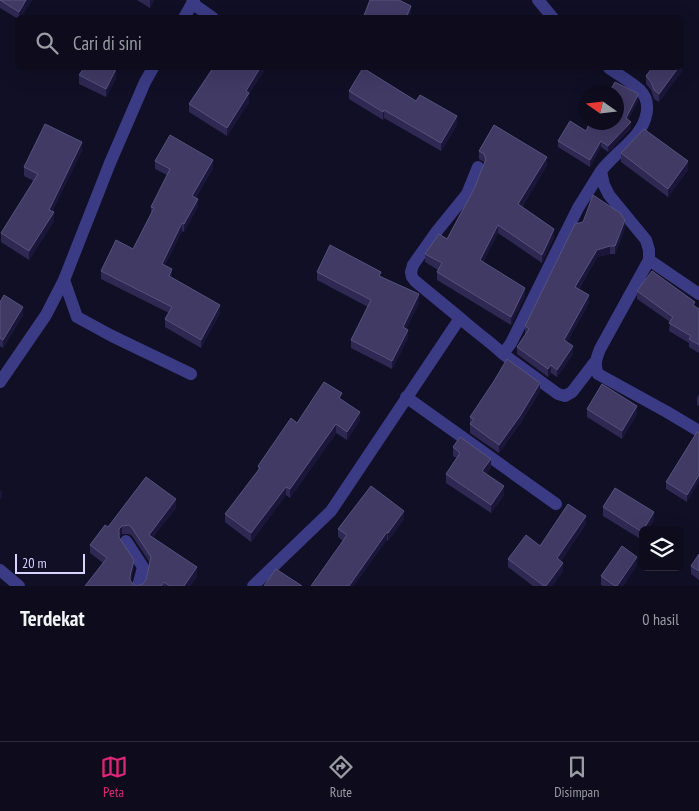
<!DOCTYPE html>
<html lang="id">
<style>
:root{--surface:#0d0b1c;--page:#161425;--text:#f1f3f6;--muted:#9a9ba3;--line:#2d2b3b;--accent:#db2777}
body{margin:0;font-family:"PT Sans Narrow",sans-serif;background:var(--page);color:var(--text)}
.controls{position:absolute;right:15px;bottom:15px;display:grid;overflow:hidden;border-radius:8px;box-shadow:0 5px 20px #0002}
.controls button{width:45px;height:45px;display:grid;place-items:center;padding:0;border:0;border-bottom:1px solid var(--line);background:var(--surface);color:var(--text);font:25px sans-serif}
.compass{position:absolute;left:579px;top:85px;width:45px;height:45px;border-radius:50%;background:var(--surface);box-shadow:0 5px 20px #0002;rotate:284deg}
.scale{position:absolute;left:15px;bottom:12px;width:70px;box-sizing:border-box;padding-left:5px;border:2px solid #d6d3ff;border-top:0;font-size:14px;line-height:18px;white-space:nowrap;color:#d6d3ff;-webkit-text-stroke:4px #110f25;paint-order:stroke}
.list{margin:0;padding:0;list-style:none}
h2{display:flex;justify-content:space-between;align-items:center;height:65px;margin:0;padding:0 20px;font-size:21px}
h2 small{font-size:16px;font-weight:400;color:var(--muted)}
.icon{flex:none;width:28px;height:28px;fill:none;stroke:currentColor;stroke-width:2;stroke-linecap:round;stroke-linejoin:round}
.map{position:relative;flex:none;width:699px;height:586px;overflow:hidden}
.search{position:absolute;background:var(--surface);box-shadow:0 5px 20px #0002;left:15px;right:15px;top:15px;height:55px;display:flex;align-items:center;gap:12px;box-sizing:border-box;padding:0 18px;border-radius:8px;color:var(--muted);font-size:19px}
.sheet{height:155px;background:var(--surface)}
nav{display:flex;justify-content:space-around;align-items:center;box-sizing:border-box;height:70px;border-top:1px solid var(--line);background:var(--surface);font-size:14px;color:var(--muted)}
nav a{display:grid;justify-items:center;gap:2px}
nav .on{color:var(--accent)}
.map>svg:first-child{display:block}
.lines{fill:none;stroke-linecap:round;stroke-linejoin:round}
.minor{stroke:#3a3b84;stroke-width:12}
.wall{fill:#2e2853;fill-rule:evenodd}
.shaded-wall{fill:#1b1639}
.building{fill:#403a65;stroke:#57527e;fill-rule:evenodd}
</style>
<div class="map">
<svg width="699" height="586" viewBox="0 0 699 586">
<rect width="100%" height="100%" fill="#110f25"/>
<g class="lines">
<path class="minor" d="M538,0L553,18
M192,3L213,18
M184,18L194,0
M609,68C619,75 631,82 640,90C653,103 646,123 636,135C625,148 611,158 601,171L604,185L609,195L646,240L649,250V260L600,349C596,359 594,365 598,374L667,412L699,431
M649,260L699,294
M64,280L77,317L112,336L191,374
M460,318L415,281L412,277L411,272L413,265L437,231L467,194L478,167
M503,354L558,394L565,396L572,392L595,362
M0,382L46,315L64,280L110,163L145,82L153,68
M406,397L556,504
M126,541L143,567L138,586
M0,570L19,586
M253,586L331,511L460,318C474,331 490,341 503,354L511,343L578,208L601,171"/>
</g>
<path class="wall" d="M0,0H32L20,18H18V19L0,8Z
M137,0H154L150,8Z
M208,68H265V69L249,94V102L227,136L189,112V104L212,69Z
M682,71L659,102L654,99L651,90L646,84V76Z
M79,75L116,78L106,97L79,84Z
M349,91L416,101L457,125L441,151L384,118L383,120L349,99Z
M638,102L628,119L631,128L608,152L601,147L590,167L558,147V141L586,131Z
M82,150L52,212L54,221L29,260L1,242V233L34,181L24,176V167Z
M479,151L547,165L522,207L554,237L542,263L498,233L483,262L525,296L511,325L437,280V272L438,270L425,262V254L447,239L474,189L485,163L484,162L479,159Z
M621,153L688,170L668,197L621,162Z
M155,161L213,168L196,197L198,206L184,232L182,231L165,265L172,277V278L220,313L201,348L165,327V319L169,313L101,279V271L133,249L151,214V207L167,175L155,169Z
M625,228L615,254H610L597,257L579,289L589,303L567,342L573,354L557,377L551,373L548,377L517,354V347L526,334H525V326Z
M317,272L381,277L419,303L406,329L408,338L392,369L351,348V340L368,307L317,280Z
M637,291L695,307L699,309V353L689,347V343L669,331L670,322L637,299Z
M0,302L23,315L3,348L0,346Z
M540,391L520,424L499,453L470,433V417Z
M699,394V406L697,405V398Z
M342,400L360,420L347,440L336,433L290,498L286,495L251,542L225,522V514L258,471V466L297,423Z
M587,409L637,414L622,439L587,417Z
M699,432L687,502L666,489V482Z
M453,447L491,468L486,474L504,495L491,513L446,483V474L457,458L453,456Z
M603,507L654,521L643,530V538L642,540L603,516Z
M176,508L153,537L197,576L190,586H85L103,563L90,553V545L108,527ZM122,534H129L132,536L150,563L146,580L143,584L136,586L133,584L131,581L134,568L119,537Z
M404,519L388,541L387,540L343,541L338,537V529Z
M586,524L561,561L563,571L552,586H533L508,567V559Z
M699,554V580L691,574V566Z
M637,565L623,586H603L601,585V576Z"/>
<path class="shaded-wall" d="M26,0H32L20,18H19V12Z
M150,0H154L150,8Z
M411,6V14L410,18H406Z
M682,63V71L659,102V94L678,68H682Z
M260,68H265V69L249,94V102L227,136V128L246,91Z
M116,69V78L106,97V89Z
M638,95V102L626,124V118Z
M384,110V118L383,120V112Z
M457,116V125L441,151V143Z
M631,122V128L608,152V146Z
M601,141V147L590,167V160Z
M82,142V150L49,218V210Z
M547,157V165L518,213V204Z
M213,160V168L192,203V196Z
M688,161V170L668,197V189Z
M198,199V206L184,232V224Z
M54,212V221L29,260V251Z
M625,220V228L615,254V246Z
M182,223V231L162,271V264Z
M498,225V233L480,268V260Z
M554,229V237L542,263V255Z
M610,246V254L597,257L575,295V287L597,250Z
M172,269V277L169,284V276Z
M525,288V296L511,325V317Z
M419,294V303L403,336V327Z
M589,295V303L564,347V340Z
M220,305V313L201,348V340Z
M23,307V315L3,348V340Z
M408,330V338L392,369V361Z
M573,346V354L557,377V370Z
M551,365V373L548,377V369Z
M540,383V391L520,424L499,453V445Z
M637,406V414L622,439V431Z
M360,412V420L347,440V432Z
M336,424V433L290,498V489Z
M491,459V468L482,480V471Z
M699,475V482L687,502V495Z
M504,486V495L491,513V505Z
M286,487V495L251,542V533Z
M2,489V497L0,500V492Z
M176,499V508L149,543V535Z
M404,511V519L388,541V533Z
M654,512V521L648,530H643Z
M586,516V524L557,567V558Z
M122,526V534L119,538V529Z
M643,530V538L642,540V532Z
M387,532V540L354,586H349Z
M637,557V565L623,586H617Z
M134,560V568L130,584V576Z
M563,563V571L552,586H546Z
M197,567V576L190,586H184Z"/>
<path class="building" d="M0,0H26L19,12Z
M370,0H399L411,6L406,18H363Z
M84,68H113L116,69L106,89L79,75Z
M213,68H260L246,91L249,93L227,128L189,104Z
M363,68L416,101L420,95L457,116L441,143L384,110L383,112L349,91Z
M652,68H678L659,94L654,90L651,82L646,76Z
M615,82L637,93L638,95L626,118L631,122L608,146L601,141L590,160L558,141L570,121L586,131L590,122H616V92H609Z
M45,124L82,142L49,210L54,212L29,251L1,233L38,174L24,167Z
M494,125L547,157L518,204L554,229L542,255L498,225L480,260L525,288L511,317L437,272L442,263L425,254L439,234L447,239L474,189L486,159L484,154L479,151Z
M644,129L688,161L668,189L621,153Z
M170,135L213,160L192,196L198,199L184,224L182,223L162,264L172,269L169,276L220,305L201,340L165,319L172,307L101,271L116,240L133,249L154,208L151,207L170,169L155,161Z
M593,195L620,213L625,220L615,246H610L597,250L575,287L589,295L564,340L573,346L557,370L551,365L548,369L517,347L529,329L525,326L575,224L583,222Z
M330,245L381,272L379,276L419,294L403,327L408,330L392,361L351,340L371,300L317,272Z
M652,271L695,302L693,305L699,309V345L689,339L691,336L669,323L673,317L637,291Z
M4,295L23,307L3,340L0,338V302Z
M507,359L540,383L520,416L499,445L470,424L474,419L470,417L494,381Z
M324,382L342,393L339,398L360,412L347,432L336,424L290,489L286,487L251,533L225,514L260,468L258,466L291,418L297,423Z
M602,384L637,406L622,431L587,409Z
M697,432H699V475L687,495L666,482Z
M460,437L491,459L482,471L504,486L491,505L446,474L460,453L453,447Z
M146,477L176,499L149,535L197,567L184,586H170L164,582L161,586H85L107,558L90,545L105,525L108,527ZM129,525L132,528L151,557L146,580L143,584L136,586L133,584L130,580V576L134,560L119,537V529L122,526Z
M371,486L404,511L388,533L387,532L349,586H311L347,535L338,529Z
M615,488L654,512L642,532L603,507Z
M568,504L586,516L557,558L563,563L546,586H544L508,559L526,535L540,546Z
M622,546L637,557L617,586H615L601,576Z
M699,554V571L691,566Z
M276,569L302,586H264Z"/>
</svg>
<div class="controls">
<button><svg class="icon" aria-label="layers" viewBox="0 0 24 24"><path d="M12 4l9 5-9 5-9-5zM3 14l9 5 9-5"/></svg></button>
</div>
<svg class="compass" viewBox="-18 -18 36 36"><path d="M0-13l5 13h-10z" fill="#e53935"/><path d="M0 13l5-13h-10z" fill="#9a9ba3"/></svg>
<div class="scale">20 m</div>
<div class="search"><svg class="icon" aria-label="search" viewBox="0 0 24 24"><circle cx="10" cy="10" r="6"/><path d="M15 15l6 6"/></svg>Cari di sini</div>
</div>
<section class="sheet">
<h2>Terdekat<small>0 hasil</small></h2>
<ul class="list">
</ul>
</section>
<nav>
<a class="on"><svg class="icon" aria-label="map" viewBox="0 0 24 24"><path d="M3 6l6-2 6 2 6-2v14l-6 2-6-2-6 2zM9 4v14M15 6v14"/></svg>Peta</a>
<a><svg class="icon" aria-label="directions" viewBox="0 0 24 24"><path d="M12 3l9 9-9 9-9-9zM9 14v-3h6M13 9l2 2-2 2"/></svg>Rute</a>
<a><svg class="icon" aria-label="saved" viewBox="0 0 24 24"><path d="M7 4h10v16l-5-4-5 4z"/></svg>Disimpan</a>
</nav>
